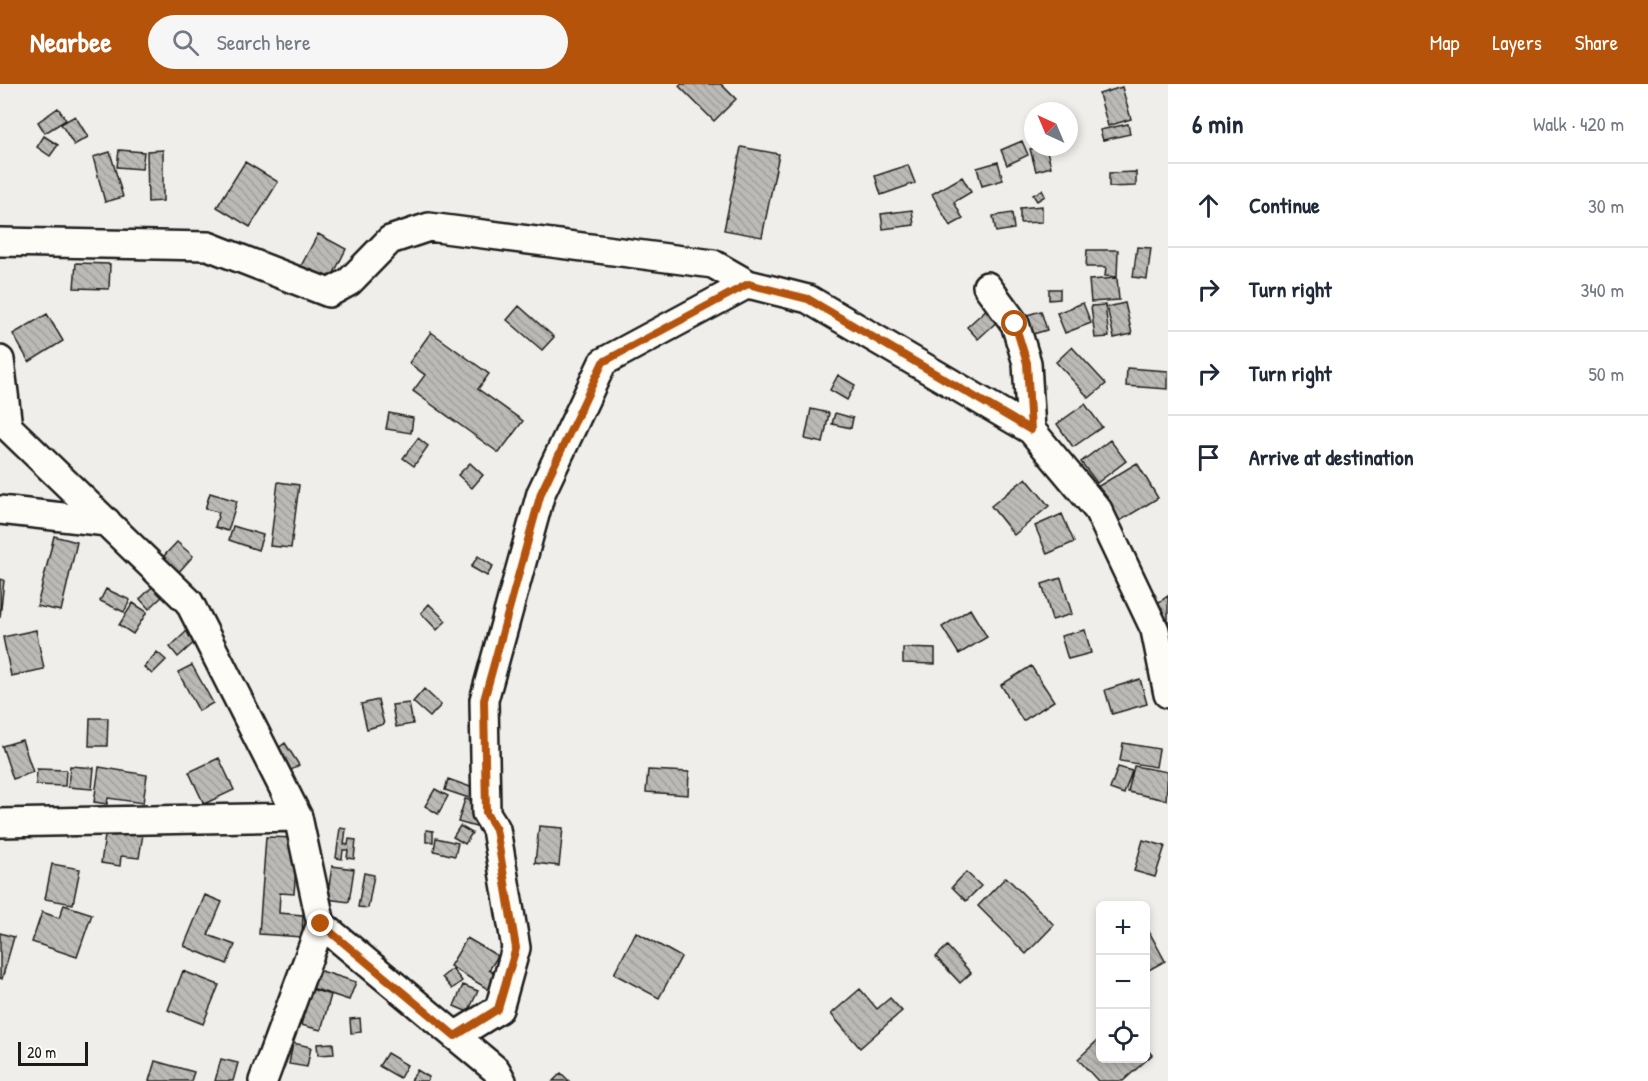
<!DOCTYPE html>
<meta charset="utf-8">
<style>
:root{--surface:#fff;--page:#f6f6f7;--text:#1f2937;--muted:#747a83;--line:#e0e1e3;--accent:#b45309}
body{margin:0;font-family:"Patrick Hand",sans-serif;background:var(--page);color:var(--text)}
.controls{position:absolute;right:18px;bottom:18px;display:grid;overflow:hidden;border-radius:9px;box-shadow:0 3px 9px #0003}
.controls button{width:54px;height:54px;display:grid;place-items:center;padding:0;border:0;border-bottom:2px solid var(--line);background:var(--surface);color:var(--text);font:30px sans-serif}
.compass{position:absolute;left:1024px;top:18px;width:54px;height:54px;border-radius:50%;background:var(--surface);box-shadow:0 3px 9px #0003;rotate:316deg}
.scale{position:absolute;left:18px;bottom:15px;width:70px;box-sizing:border-box;padding-left:6px;border:3px solid #1c1c1c;border-top:0;font-size:16px;line-height:21px;white-space:nowrap;color:#1c1c1c;-webkit-text-stroke:4px #fdfcf7;paint-order:stroke}
.stop{position:absolute;width:18px;height:18px;margin:-14px;border:4px solid #b45309;border-radius:50%;background:#fff}
.stop.end{background:#b45309;border-color:#fff;box-shadow:0 2px 6px #0008}
.list{margin:0;padding:0;list-style:none}
h2{display:flex;justify-content:space-between;align-items:center;height:78px;margin:0;padding:0 24px;font-size:26px}
h2 small{font-size:20px;font-weight:400;color:var(--muted)}
.list li{display:grid;grid-template-columns:39px 1fr auto;gap:18px;align-items:center;box-sizing:border-box;height:84px;padding:0 24px;border-top:2px solid var(--line)}
.list b{display:block;font-size:22px;white-space:nowrap}
.list em{font-size:20px;font-style:normal;color:var(--muted)}
.icon{flex:none;width:33px;height:33px;fill:none;stroke:currentColor;stroke-width:2;stroke-linecap:round;stroke-linejoin:round}
.map{position:relative;flex:none;width:1168px;height:997px;overflow:hidden}
header{display:flex;align-items:center;gap:36px;box-sizing:border-box;height:84px;padding:0 30px;background:var(--accent);color:#fff}
header strong{font-size:28px}
nav{display:flex;gap:33px;margin-inline-start:auto;font-size:21px}
.search{width:420px;height:54px;background:var(--page);display:flex;align-items:center;gap:15px;box-sizing:border-box;padding:0 21px;border-radius:33px;color:var(--muted);font-size:22px}
main{display:flex}
aside{flex:1;background:var(--surface)}
.map>svg:first-child{display:block}
.building{fill:url(#building-back-hatch);stroke:#1c1c1c;stroke-width:1.5}
.lines{fill:none;stroke-linecap:round;stroke-linejoin:round}
.minor-casing{stroke:#1c1c1c;stroke-width:32}
.minor{stroke:#fdfcf7;stroke-width:27}
.route{stroke:#b45309;stroke-width:8}
</style>
<header>
<strong>Nearbee</strong>
<div class="search"><svg class="icon" aria-label="search" viewBox="0 0 24 24"><circle cx="10" cy="10" r="6"/><path d="M15 15l6 6"/></svg>Search here</div>
<nav><a>Map</a><a>Layers</a><a>Share</a></nav>
</header>
<main>
<div class="map">
<svg width="1168" height="997" viewBox="0 0 1168 997">
<defs>
<pattern id="building-back-hatch" width="6" height="6" patternUnits="userSpaceOnUse" patternTransform="scale(1.5)"><rect width="6" height="6" fill="#bbbab6"/><path d="M-1 5l2 2M0 0l6 6M5-1l2 2" fill="none" stroke="#a09f9c"/></pattern>
</defs>
<rect width="100%" height="100%" fill="#f0eeea"/>
<filter id="ink" filterUnits="userSpaceOnUse"><feTurbulence type="fractalNoise" baseFrequency=".0167" numOctaves="2"/><feDisplacementMap in="SourceGraphic" scale="12" xChannelSelector="R" yChannelSelector="G"/><feConvolveMatrix kernelMatrix="1 2 1 2 8 2 1 2 1" color-interpolation-filters="sRGB"/></filter>
<g filter="url(#ink)">
<path class="building" d="M682,0H721L736,15L714,37L679,2Z
M1122,3L1131,35L1108,42L1099,10Z
M58,24L66,36L45,49L38,38Z
M75,32L88,53L74,61L61,40Z
M1128,40L1130,50L1103,56L1100,46Z
M44,52L58,61L50,72L37,63Z
M1022,57L1028,71L1007,81L1001,66Z
M741,63L779,70L762,153L724,146Z
M1039,63H1046L1051,83L1036,87L1030,65Z
M119,66L144,68L142,85L117,83Z
M163,66V117L148,118L147,67Z
M110,68L123,113L105,118L93,73Z
M245,78L278,98L250,143L217,123Z
M998,78L1003,96L982,102L977,84Z
M908,81L915,99L881,111L875,92Z
M1136,88V102L1109,103V89Z
M962,93L971,108L954,118L963,135L950,142L932,110Z
M1042,106L1045,112L1037,117L1033,111Z
M1042,122V138L1020,139V124Z
M912,126L914,141L883,145L881,130Z
M1012,129L1014,145L996,148L993,132Z
M318,150L346,165L330,197L301,182Z
M1137,163L1151,164L1147,195L1133,193Z
M1087,166H1118L1117,193L1105,192L1106,183H1086Z
M76,179L110,180L109,205L74,204Z
M1117,194L1119,216L1091,218L1089,196Z
M1049,205H1060V215L1049,216Z
M1083,219L1091,239L1065,249L1057,229Z
M1125,219L1132,250L1114,254L1107,223Z
M1105,221L1109,253L1095,254L1091,222Z
M519,222L554,253L542,266L507,236Z
M990,222L1001,234L978,255L967,243Z
M1041,227L1047,246L1033,250L1027,231Z
M47,230L63,257L29,278L13,250Z
M431,248L489,290L478,305L523,337L499,369L413,307L425,291L409,279Z
M1072,263L1106,300L1089,314L1056,278Z
M1127,284L1168,287V305L1126,302Z
M838,291L855,301L847,316L830,306Z
M1085,320L1102,343L1073,363L1057,340Z
M811,325L829,329L823,359L805,355Z
M389,329L413,334L411,349L386,345Z
M835,329L853,334L851,344L832,340Z
M418,354L428,362L414,382L403,374Z
M1110,356L1126,377L1097,399L1081,378Z
M470,379L483,391L472,404L458,391Z
M1137,379L1158,414L1118,438L1097,403Z
M1026,394L1049,422L1014,451L991,422Z
M278,398L299,401L291,464L270,462Z
M210,409L237,417L228,447L215,443L219,428L205,425Z
M1062,430L1074,458L1047,470L1035,442Z
M233,442L263,451L258,466L229,456Z
M54,452L77,458L61,527L37,522Z
M177,458L193,472L177,490L161,475Z
M478,472L493,482L487,492L471,483Z
M1061,494L1072,530L1052,536L1042,500Z
M0,495L4,496L0,534Z
M155,500L165,510L149,525L140,515Z
M106,505L130,516L124,528L100,517Z
M1168,512V549L1152,523Z
M133,519L147,528L133,550L119,541Z
M429,520L446,537L437,546L421,529Z
M970,525L987,553L959,570L942,543Z
M36,546L44,585L11,592L3,553Z
M188,546L197,556L178,573L170,563Z
M1085,546L1091,569L1068,575L1061,552Z
M903,564L935,565V580L903,579Z
M157,568L166,576L152,590L144,583Z
M192,581L213,619L199,627L178,588Z
M1031,582L1054,617L1023,637L1001,601Z
M1140,595L1147,620L1112,630L1105,606Z
M424,605L441,621L430,633L413,618Z
M378,616L384,640L367,645L361,620Z
M409,619L413,640L396,643L392,621Z
M90,634H108L107,662H89Z
M22,656L33,688L13,695L2,662Z
M285,659L299,681L284,691L270,670Z
M1123,659L1159,665L1156,683L1120,677Z
M219,674L234,706L204,720L189,688Z
M70,682L94,684L92,705L68,703Z
M1134,682L1168,688L1166,716L1128,708Z
M99,683L147,691L143,719L108,714L107,720L94,718Z
M1118,683L1132,687L1124,710L1110,705Z
M37,685L66,686L65,702L36,701Z
M648,686L689,688L688,711L646,708Z
M448,695L476,705L472,715L445,706Z
M435,705L448,712L438,730L425,722Z
M465,715L483,720L476,743L458,738Z
M460,742L472,749L465,760L453,753Z
M539,742L563,744L559,782L535,779Z
M340,744L346,745L344,760L348,761L349,755L356,756L354,775L347,774L348,766H343L342,775L336,774Z
M106,745L143,750L139,774L121,772L120,782L101,779Z
M426,746L433,747V758H426Z
M266,753L298,754L294,810L280,809L279,829L303,831L302,853L259,850Z
M436,754L458,759L455,772L434,767Z
M1143,756L1165,762L1155,793L1134,787Z
M52,780L80,785L73,820L45,815Z
M332,782L354,785L349,818L327,815Z
M966,788L981,802L966,817L952,803Z
M364,789L374,791L368,824L358,823Z
M1006,793L1054,841L1026,870L978,822Z
M205,811L222,818L208,851L235,861L227,880L184,862Z
M64,821L92,830L77,873L32,858L42,828L59,834Z
M1146,842L1165,877L1147,887L1146,885Z
M636,848L681,873L659,914L614,890Z
M0,849L14,853L2,895L0,894Z
M467,854L498,872L489,886L500,892L491,907L450,882Z
M947,862L971,889L960,899L936,873Z
M452,885L462,897L452,905L442,893Z
M318,886L356,898L349,916L312,904Z
M183,887L219,901L203,940L168,926Z
M463,901L478,907L468,928L454,922Z
M311,905L331,911L321,946L301,941Z
M860,905L877,925L890,914L902,927L860,964L831,930Z
M360,934L361,948L351,949L350,935Z
M1098,956L1100,960V974H1146V964L1152,971L1123,997H1098L1078,975Z
M293,959L311,963L307,983L289,980Z
M333,959L334,970L318,971L317,960Z
M387,969L407,981L400,994L379,982Z
M221,975L238,979L233,997H215Z
M155,977L194,988L191,997H149Z
M417,986L429,993L427,997H411Z
M561,989L569,997H553Z"/>
<g class="lines">
<defs>
<path id="minor" d="M0,158L208,162L329,209L349,198L390,156L429,143L713,180L748,200
M987,202L1015,240L1027,279L1031,346L1098,426L1155,546L1168,610
M0,276L8,343L189,518L298,733L321,840L496,986L502,997
M0,426L107,438
M0,739L298,733
M455,952L499,925L516,864L496,745L486,729L484,616L541,409L603,278L748,200L808,215L1031,346
M263,997L321,840"/>
</defs>
<use href="#minor" class="minor-casing"/>
<use href="#minor" class="minor"/>
</g>
</g>
<g class="lines" filter="url(#ink)">
<path class="route" d="M321,840L455,952L498,925L516,864L496,745L486,729L484,616L541,409L603,278L748,200L808,215L1031,346L1027,279L1015,240"/>
</g>
</svg>
<div class="controls">
<button>+</button>
<button>−</button>
<button><svg class="icon" aria-label="locate" viewBox="0 0 24 24"><circle cx="12" cy="12" r="6"/><path d="M12 2v4M12 18v4M2 12h4M18 12h4"/></svg></button>
</div>
<svg class="compass" viewBox="-18 -18 36 36"><path d="M0-13l5 13h-10z" fill="#e53935"/><path d="M0 13l5-13h-10z" fill="#747a83"/></svg>
<div class="scale">20 m</div>
<div class="stop" style="left:1015px;top:240px"></div>
<div class="stop end" style="left:321px;top:840px"></div>
</div>
<aside>
<h2>6 min<small>Walk · 420 m</small></h2>
<ul class="list">
<li><svg class="icon" aria-label="ahead" viewBox="0 0 24 24"><path d="M12 20V5M6 11l6-6 6 6"/></svg><div><b>Continue</b></div><em>30 m</em></li>
<li><svg class="icon" aria-label="right" viewBox="0 0 24 24"><path d="M7 20v-9h11M14 6l5 5-5 5"/></svg><div><b>Turn right</b></div><em>340 m</em></li>
<li><svg class="icon" aria-label="right" viewBox="0 0 24 24"><path d="M7 20v-9h11M14 6l5 5-5 5"/></svg><div><b>Turn right</b></div><em>50 m</em></li>
<li><svg class="icon" aria-label="arrive" viewBox="0 0 24 24"><path d="M6 21V4h12l-3 4 3 4H6"/></svg><div><b>Arrive at destination</b></div></li>
</ul>
</aside>
</main>
